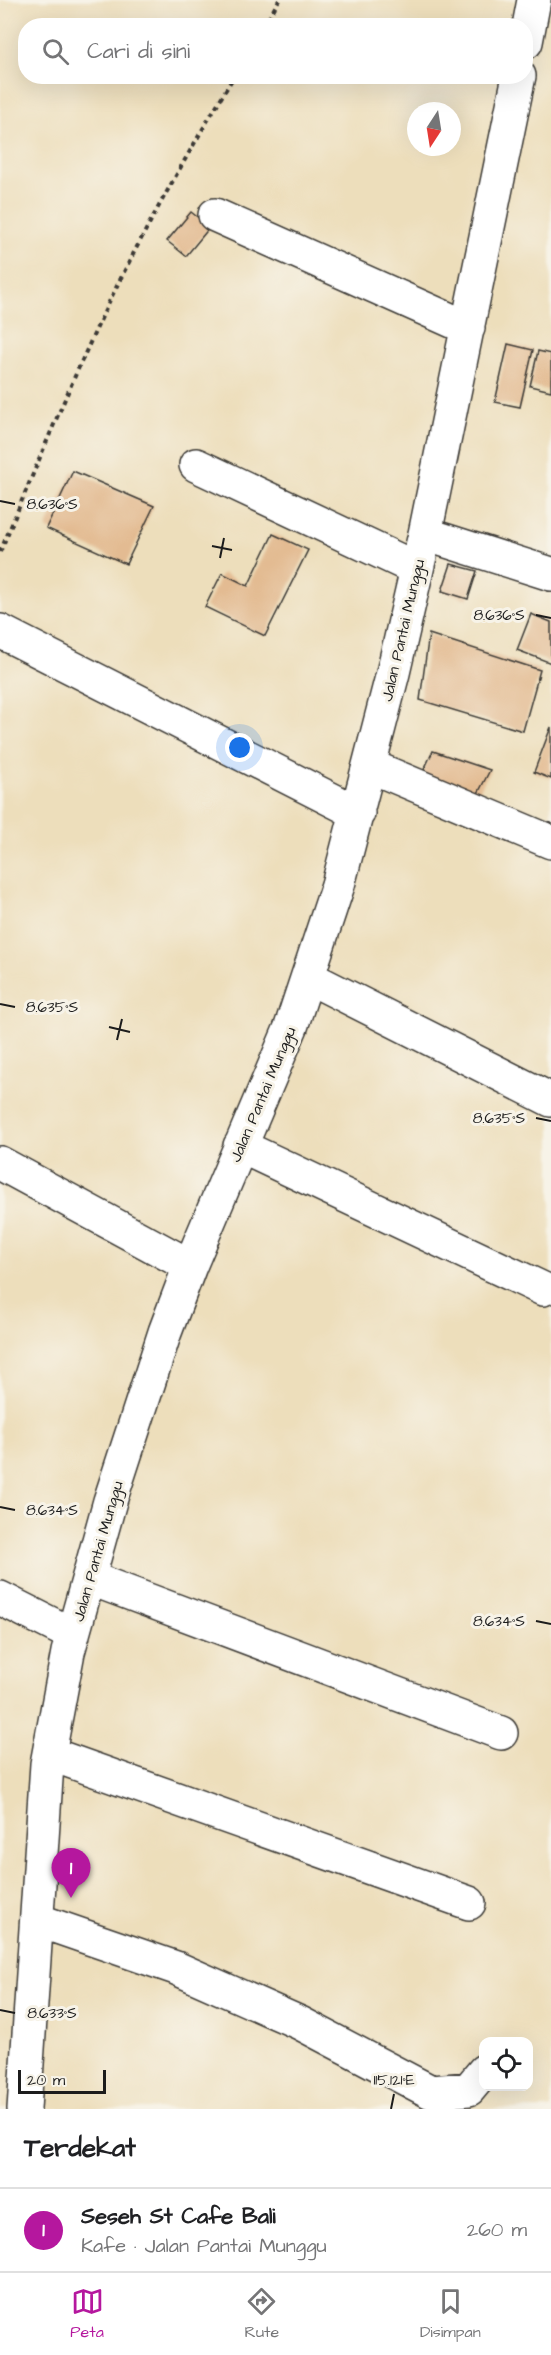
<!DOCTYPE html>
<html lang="id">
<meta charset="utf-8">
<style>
:root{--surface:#fff;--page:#f2f2f2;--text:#202124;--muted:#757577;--line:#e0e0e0;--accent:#b5179e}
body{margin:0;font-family:"Architects Daughter",sans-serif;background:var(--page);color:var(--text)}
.controls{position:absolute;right:18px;bottom:18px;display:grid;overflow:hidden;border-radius:12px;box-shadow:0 6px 24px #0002}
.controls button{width:54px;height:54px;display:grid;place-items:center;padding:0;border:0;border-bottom:2px solid var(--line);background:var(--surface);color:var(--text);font:30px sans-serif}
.compass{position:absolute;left:407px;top:102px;width:54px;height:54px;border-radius:50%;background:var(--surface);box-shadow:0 6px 24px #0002;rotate:192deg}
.scale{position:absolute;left:18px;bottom:15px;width:88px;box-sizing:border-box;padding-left:6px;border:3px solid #1c1c1c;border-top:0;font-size:16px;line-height:21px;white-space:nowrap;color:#1c1c1c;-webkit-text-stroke:4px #f7f3e8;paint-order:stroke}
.you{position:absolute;left:240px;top:748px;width:21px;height:21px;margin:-15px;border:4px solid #fff;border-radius:50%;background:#1a73e8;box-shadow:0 0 0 9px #1a73e833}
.badge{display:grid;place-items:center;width:39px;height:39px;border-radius:50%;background:var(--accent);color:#fff;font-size:20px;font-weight:700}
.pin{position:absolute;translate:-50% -50px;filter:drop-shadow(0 2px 3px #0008)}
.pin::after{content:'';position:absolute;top:32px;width:21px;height:18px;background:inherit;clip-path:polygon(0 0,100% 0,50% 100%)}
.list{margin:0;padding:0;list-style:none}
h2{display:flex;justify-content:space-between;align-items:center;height:78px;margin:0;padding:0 24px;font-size:26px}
h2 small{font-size:20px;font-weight:400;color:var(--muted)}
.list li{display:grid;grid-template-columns:39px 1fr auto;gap:18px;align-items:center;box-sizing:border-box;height:84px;padding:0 24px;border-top:2px solid var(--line)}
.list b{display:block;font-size:22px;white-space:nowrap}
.list p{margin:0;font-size:20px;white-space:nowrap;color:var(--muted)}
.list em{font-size:20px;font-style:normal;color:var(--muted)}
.icon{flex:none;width:33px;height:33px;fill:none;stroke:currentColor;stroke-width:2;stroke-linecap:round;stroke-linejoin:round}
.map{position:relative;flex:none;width:551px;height:2109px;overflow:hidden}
.search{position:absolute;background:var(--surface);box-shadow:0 6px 24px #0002;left:18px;right:18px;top:18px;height:66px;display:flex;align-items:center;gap:15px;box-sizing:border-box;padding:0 21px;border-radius:24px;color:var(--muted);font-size:22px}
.sheet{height:162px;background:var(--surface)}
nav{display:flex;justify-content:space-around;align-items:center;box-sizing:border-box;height:84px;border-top:2px solid var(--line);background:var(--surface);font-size:16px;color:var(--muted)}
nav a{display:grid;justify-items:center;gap:3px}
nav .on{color:var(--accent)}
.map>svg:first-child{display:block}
.building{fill:#e3bb92}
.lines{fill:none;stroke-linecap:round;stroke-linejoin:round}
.minor-casing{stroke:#3b3934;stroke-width:36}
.path{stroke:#3b3934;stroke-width:4;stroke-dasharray:4.5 4.5;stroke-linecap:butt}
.minor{stroke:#fff;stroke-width:33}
.ticks{fill:none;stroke:#1c1c1c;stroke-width:2}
.labels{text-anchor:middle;stroke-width:6;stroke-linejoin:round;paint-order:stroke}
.street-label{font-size:16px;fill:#1c1c1c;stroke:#f7f3e8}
.ticks-label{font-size:15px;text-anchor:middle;fill:#1c1c1c;stroke:#f7f3e8;stroke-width:6;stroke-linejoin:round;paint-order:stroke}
</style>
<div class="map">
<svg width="551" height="2109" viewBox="0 0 551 2109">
<rect width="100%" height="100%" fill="#f7f3e8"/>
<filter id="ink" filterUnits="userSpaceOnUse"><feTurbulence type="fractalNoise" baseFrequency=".0167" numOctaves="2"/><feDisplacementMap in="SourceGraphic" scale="12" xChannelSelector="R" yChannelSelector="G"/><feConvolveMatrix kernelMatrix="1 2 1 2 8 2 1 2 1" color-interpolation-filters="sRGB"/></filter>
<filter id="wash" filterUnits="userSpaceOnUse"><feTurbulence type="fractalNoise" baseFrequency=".008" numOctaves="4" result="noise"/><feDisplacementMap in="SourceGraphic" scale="24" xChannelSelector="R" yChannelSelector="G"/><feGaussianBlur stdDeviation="1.35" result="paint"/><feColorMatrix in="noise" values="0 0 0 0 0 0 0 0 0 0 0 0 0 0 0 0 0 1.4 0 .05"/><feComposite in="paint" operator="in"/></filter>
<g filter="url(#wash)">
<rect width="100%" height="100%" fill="#eddebb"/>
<g id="blocks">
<path class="building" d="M191,212L210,227L186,256L167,241Z
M508,344L533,350L520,407L495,402Z
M538,351L551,354V391L530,386Z
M73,471L154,506L126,564L46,528Z
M273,534L308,550L265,636L205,607L222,573L248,586Z
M451,564L477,571L468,599L442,591Z
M531,614L551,622V663L517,650Z
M429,634L540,670L523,731L420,700Z
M551,727V779L534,772Z
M433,751L490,770L472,805L419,780Z"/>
</g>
</g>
<g filter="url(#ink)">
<use href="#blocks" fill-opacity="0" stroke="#3b3934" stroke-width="1.5"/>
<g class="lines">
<defs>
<path id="minor" d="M526,42L534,0
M215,215L468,328
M196,465L417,569
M425,534L551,574
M0,631L358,813
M370,766L551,842
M308,977L551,1100
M240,1146L543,1289
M0,1163L190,1266
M89,1578L501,1733
M0,1598L73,1635
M50,1754L469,1903
M37,1920L176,1968L300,2023L431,2092L469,2089L484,2071
M24,2109L47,1764L68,1652L110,1501L165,1332L190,1266L291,1027L338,885L393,673L425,534L519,76"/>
</defs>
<use href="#minor" class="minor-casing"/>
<path class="path" d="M264,26L279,0
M0,552C36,468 70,383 110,300C147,224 190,150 234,76"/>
<use href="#minor" class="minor"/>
</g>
</g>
<path class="ticks" d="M0,501L15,504M212,546L232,550M220,558L224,538M536,615L551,618M0,1004L15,1007M109,1027L130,1032M117,1040L122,1019M536,1118L551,1121M0,1507L15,1510M536,1621L551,1624M0,2010L15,2013M391,2109L394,2094"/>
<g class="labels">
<g class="street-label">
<text transform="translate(402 630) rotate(-77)" y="6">Jalan Pantai Munggu</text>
<text transform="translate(262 1094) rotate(-67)" y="6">Jalan Pantai Munggu</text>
<text transform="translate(97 1551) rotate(-74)" y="6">Jalan Pantai Munggu</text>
</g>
</g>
<g class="ticks-label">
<text x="52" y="509">8.636°S</text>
<text x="499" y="620">8.636°S</text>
<text x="52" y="1012">8.635°S</text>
<text x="499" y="1123">8.635°S</text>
<text x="52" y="1515">8.634°S</text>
<text x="499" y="1626">8.634°S</text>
<text x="52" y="2018">8.633°S</text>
<text x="394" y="2085">115.121°E</text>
</g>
</svg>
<div class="controls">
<button><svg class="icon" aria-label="locate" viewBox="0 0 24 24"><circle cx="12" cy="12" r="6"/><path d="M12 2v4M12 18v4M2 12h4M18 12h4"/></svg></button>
</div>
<svg class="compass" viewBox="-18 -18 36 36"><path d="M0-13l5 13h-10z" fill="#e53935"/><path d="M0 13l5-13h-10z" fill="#757577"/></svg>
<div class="scale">20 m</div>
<div class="you"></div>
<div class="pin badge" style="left:71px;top:1898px">1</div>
<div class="search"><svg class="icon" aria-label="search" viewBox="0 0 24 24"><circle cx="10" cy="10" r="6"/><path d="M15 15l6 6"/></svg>Cari di sini</div>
</div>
<section class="sheet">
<h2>Terdekat<small></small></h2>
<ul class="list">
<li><span class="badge">1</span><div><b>Seseh St Cafe Bali</b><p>Kafe · Jalan Pantai Munggu</p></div><em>260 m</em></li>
</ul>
</section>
<nav>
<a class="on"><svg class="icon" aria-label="map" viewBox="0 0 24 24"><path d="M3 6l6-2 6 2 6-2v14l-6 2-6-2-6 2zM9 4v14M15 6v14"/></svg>Peta</a>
<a><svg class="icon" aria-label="directions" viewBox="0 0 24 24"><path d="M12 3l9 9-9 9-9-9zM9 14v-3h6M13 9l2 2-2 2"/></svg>Rute</a>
<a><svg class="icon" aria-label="saved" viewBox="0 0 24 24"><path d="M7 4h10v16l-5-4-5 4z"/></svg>Disimpan</a>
</nav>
